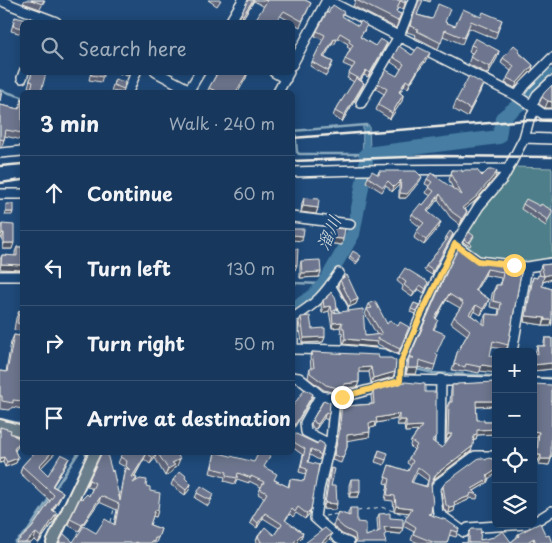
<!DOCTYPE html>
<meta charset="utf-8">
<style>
:root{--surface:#17385c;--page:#203f62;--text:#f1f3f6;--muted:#9eacbb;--line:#365272}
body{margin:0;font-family:"Playpen Sans","Klee One",sans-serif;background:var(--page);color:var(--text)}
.controls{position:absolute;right:15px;bottom:15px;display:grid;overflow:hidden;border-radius:8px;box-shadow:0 2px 12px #0003}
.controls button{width:45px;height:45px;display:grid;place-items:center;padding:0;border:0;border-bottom:1px solid var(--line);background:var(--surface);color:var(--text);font:25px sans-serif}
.stop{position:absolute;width:15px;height:15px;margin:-11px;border:4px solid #ffd166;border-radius:50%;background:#fff}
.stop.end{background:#ffd166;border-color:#fff;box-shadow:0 1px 5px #0008}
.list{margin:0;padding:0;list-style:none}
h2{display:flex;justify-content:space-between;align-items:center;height:65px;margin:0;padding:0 20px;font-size:21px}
h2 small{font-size:16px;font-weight:400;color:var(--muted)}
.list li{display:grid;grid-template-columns:32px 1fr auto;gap:15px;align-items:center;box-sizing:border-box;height:75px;padding:0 20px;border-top:1px solid var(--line)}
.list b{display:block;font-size:19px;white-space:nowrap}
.list em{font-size:16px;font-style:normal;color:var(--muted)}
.icon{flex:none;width:28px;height:28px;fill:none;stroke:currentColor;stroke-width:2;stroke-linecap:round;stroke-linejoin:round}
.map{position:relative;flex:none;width:552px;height:543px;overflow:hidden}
.search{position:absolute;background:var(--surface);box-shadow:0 2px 12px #0003;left:20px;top:20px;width:275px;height:55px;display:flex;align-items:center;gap:12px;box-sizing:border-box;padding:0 18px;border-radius:8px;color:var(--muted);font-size:19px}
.panel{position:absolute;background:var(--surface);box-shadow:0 2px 12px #0003;left:20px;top:90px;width:275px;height:365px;border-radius:8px}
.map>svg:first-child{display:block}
.green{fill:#4e7e89;stroke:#a1b8b8}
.water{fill:#467da2;stroke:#8cabbe}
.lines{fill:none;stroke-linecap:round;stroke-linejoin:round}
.stream{stroke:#8cabbe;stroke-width:2.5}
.river{stroke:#467da2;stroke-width:14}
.minor-casing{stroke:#f4f1e8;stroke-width:12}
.major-casing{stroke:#f4f1e8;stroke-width:14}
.path{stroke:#f4f1e8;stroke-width:1;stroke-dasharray:4 4;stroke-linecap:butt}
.minor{stroke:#1f4a7a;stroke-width:9}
.major{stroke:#6b7e8b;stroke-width:10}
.rail{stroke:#f4f1e8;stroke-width:2.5}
.wall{fill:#5e657a;stroke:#f4f1e8;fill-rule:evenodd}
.shaded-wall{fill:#4c5363;stroke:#f4f1e8}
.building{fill:#6d768e;stroke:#f4f1e8;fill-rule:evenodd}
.route{stroke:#ffd166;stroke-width:6}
.labels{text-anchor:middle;stroke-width:4.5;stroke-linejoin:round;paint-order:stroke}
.water-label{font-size:18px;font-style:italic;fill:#dae0de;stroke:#1f4a7a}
</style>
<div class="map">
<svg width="552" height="543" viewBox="0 0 552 543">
<rect width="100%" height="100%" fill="#1f4a7a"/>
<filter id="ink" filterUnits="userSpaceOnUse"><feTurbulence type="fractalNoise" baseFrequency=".02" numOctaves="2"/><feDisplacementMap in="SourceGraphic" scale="10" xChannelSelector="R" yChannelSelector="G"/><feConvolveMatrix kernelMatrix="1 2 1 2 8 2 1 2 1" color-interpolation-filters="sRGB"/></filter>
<g filter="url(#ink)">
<path class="green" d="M512,167L552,168V261L527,265L477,258L457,243Z"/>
<path class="water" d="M363,125H369L371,172H362Z"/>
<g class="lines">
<path class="stream" d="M9,9L23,14
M0,90L22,97
M295,130L297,152L299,154H366
M292,131L366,125V126
M292,283L324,284
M416,369L433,373L496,376
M533,378H552
M0,419L22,424
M85,452L87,457
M54,490L79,452
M15,543L28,531L50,497
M46,543L72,488"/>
<path class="river" d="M292,310L313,296L324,284L353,234L364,177L366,172V154L499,137L502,118L530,96L552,76"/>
<defs>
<path id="minor" d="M0,0C18,9 37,14 56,22
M327,0L517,96L543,114H552
M230,22L243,0
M292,65L327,0
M156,72L190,90
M274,72L286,79
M22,78L24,72
M128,92L136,72
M188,92L200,72
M278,92L289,72
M517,96L525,85L552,58
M361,103L399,36L413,0
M531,106L537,95L552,81
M524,138L552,139
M0,153L22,151
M292,172L361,170L508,169
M0,194H22
M292,217L350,224
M455,244L478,261L527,267L552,263
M0,276H22
M330,285L343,308
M292,349L343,350L384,354L401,362
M293,349V318C317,303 323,296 339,273
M512,352L527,267
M292,377L299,378L321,396L335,399L406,380L496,382
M399,381L401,362L440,272L455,244L479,206L503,178L508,169L524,138L529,120L535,110
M533,383L552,384
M320,396L305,423L306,432L330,444
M335,399L331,439L319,489L315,518L339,539L349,543
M440,444L441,379
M496,456H475L439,483L435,489L438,513L464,532L468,528L526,524
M533,523L552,511"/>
<path id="major" d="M0,425L22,431
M52,543L95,452"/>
</defs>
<use href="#minor" class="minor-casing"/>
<use href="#major" class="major-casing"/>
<path class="path" d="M358,511L381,507L409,516
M325,516L349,512
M111,522L114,509"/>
<use href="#minor" class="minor"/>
<use href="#major" class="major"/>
<path class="rail" d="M292,138L529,120L552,121
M292,161L437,156L552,157
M0,166L22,164
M0,183L22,180"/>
</g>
<path class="wall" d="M25,0H45L40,9L23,3Z
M208,0H221L217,6Z
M248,0H305L311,3L300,27L254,1L241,21L239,19L241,14Z
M354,0H406L403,10L398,8L396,12L401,14L396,28L353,6L356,0Z
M419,0L417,15L445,22L455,26L481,17L502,20L495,39L469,28L462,44L443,36L438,49L415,37L416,35L407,32Z
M424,0H431L430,2Z
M15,17L22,22V34L11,31Z
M342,17L365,30L360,37L375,46L387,43L385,48L368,77L364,75L361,80L364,83L362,88L342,122L333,116L335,111L354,82L347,78L352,68L343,64L350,49L347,47L348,44L338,38L334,45L332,44L324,57L333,62L331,67L326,76L310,66L323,40L315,36L317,31Z
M471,45L499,51L497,58L488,74L468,64L472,53L469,52Z
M519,52L533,65L532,70L515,88L505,83L511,71L501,63L503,58Z
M412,55L428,58L418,71L408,88L404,86L400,93L403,95L402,101L390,119L376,110L378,105L384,94L376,89L378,83L397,76L401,69L391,62L393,57Z
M32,72L41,92H30L31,88L28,87Z
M91,72H104L101,82L89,80Z
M115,72H129L127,76Z
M212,72H248L246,78L238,92H207L209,88L216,75Z
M115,79L124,89L123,92H117L111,91Z
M483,84L480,92L467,117L453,109L456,101Z
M552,85V108H545L539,104L542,97Z
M22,99V140L5,136L2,146H0V105L19,109Z
M452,170L482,176L497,172L495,178L475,201L465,209L467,211L465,216L460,225L450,217L438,199L428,212L439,227L424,245L414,238L416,232L420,227L410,219L412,214L423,205L431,196L426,193L429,186L425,184L427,179L453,189L449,180Z
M379,171L420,181L406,198H399V185L392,192L386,185L382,192L366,182L368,177L378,174Z
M304,198L318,208L316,214L301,212L302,203Z
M523,204L540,206L552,210L546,226L521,209Z
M2,224L12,249H3L2,238H0V229Z
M331,228L342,245L328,243L329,233Z
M474,236L470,243L471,244L470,246L463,242L464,240Z
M446,237L452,238L432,275L424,270L426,266L446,241L445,240Z
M17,247H22V270L0,269V259L2,255L15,256V252Z
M350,256L360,259L356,264L349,259Z
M301,261L319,277L300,278V266Z
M484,264L522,267L508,345L506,350L492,347L479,373L464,370L463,372L452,370L457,353L467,335L451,323L454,317L460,308L446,300L436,319V326L434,329L436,354L435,365L433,371L418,367L416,374H406L407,364L410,356L448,269ZM485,275L501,278L500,285H496L492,294L490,307L499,309L498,315L486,314L483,320V324L471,315L474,311L481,315L487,305L489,299L476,290Z
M552,264V279L543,282L542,286L552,289V324L551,326H543V325L524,322L531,283L533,277L537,278L540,276L539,271L541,265Z
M399,277L428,282L424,293L418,289L412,297L402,290L403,286L397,281Z
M340,280L358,299L356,304L349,307L338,286Z
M327,296L336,312L365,336L377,335L365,314L369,304L387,324L407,332L398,354L377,344L376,347L343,344L342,332L341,333L340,327L332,328L329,311L322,313L321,305L323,300L326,299Z
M414,303L419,305L415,314L410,312Z
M19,311H22V409L12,407L10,410L0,409V371L6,372L11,342L14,335L19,336L21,331L14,330L16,318Z
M301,317L312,329L325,337L323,342L302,343L299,322Z
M545,338H552V369L533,371V353L535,354L537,346H543Z
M312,352L379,358L395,372L393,377L371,383L369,372H359V382L357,387L343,388L342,391L335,393L324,390L308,378L309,372L310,368H311L310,357Z
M496,382V448H495L494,434L477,435L476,440H473L471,451L434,479L431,485V510L430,515L459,529L456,537L449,535L447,543H419L411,540L414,532L403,526L401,534L386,533L354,542V539L342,534L333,526L338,512L348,516V513L350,508L357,522L366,536L378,532L377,519L379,514L390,518L403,525L409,513L394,511L393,501L385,500L388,484L384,483L389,465L408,471L411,466L407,463L409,458L414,450L410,446L411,441L418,431L405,432L404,425H397V419L376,423L375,427L370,428L369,437L347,440V447L341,463L332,460L337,440L340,408L342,403L346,406L372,404L371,396L373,391L425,392L433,442L442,448L448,439H446L447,407L449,402H450L451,390L452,385ZM493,406V422H484L477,420L476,407ZM417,473L428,481L426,486L412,483Z
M533,384L552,456L549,465L539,464V460H535L537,437Z
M324,400L329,414L327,420L324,418L316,429L313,428L311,424L313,419Z
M0,427L10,433L19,445L15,451L18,458L16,463L5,467L3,462L0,463Z
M292,432L321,455L319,460L310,455L308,462L309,514L305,519L296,513L293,517L290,514L285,521L303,533L301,538L296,543H257L256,541L258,536L274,535L279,528L263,518L257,528L250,523L252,518L265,498L258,494L261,487L249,481V483L237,479L235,484L224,481L225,477L210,473L214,457L215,452L265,468L275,480L288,487L290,479L304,481L306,474L299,472L303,455L292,447Z
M379,450L386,460L384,465L375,462Z
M35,452H56L41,468L48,475L66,465L53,486L63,492L60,499L53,511L55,520L39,543H37L34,540L31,543H16L32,528L50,501L20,473L22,466Z
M123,452H162L177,466L174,468L172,472L165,476L155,458L150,464L144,459L134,478H137L136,481L146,486L150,491L158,510L156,517L153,516L150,525L161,529L156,543H59L73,542L96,533L114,524L117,510L99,502L79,531L68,525L70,519L82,499L89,496L92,489L87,486L89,480L112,472L119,498L125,467L118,463Z
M496,458V474L489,478L487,483L474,491L478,495L477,499L469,498L468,500L455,506L454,511L449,513L444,510L441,491L443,486L485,460Z
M331,468V486L335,510L323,509L329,473Z
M185,479L191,484L189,490L185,495L171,485L173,480Z
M351,479L360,492L358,497H349V485Z
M197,493L212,499L208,506L195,498Z
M469,532L480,540L511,542L516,538L518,534L546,536L552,543H461H467L468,537Z"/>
<path class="shaded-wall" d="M253,0H254L241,21L243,15Z
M334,39L332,44L322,62L323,57Z
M387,43L385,48L368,77L370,73Z
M499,51L497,58L488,74L490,67Z
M430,53L428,58L418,71L408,88L410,83L420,66Z
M533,65L532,70L515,88L517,83Z
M366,70L364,75L358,84L360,79Z
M248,72L246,78L238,92H236Z
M406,80L404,86L397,98L399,92Z
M364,83L362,88L342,122L344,116Z
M483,84L480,92L467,117L470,109Z
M403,95L402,101L390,119L392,113Z
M548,101L552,102V108H545Z
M497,172L495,178L475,201L460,213L462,208Z
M422,177L420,181L406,198H399L400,193Z
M401,180L399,185L392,192L394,187Z
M440,194L438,199L425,216L427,211Z
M303,206L318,208L316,214L301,212Z
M467,211L465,216L460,225L462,219Z
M6,212H13L12,215H5Z
M441,222L439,227L424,245L426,240Z
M2,233H4L2,238H0Z
M453,234L452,238L432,275L433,271Z
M292,235L303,236L302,241L292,240Z
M330,238L343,239L342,245L328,243Z
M4,243H14L12,249H3Z
M1,264L22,265V270L0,269Z
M292,265H297L295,270H292Z
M487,269L485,275L473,296L475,290Z
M321,272L319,277L300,278L302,273Z
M552,274V279L542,282L544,276Z
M420,285L418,289L412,297L414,293Z
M449,294L446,300L433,324L435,318Z
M358,299L356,304L349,307L351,302Z
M489,299L487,305L481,315L483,309Z
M476,305L474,311L467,320L469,314Z
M331,306L329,311L322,313L324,307Z
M526,316L545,318L543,325L524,322Z
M545,320H552L551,326H543Z
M342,322L340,327L332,328L333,323Z
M325,337L323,342L302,343L304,338Z
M345,339L378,342L376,347L343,344Z
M552,363V369L533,371V365Z
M482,365L496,367V373L480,371Z
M371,367L369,372H357L359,368Z
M408,368H418L416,374H406Z
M395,372L393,377L371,383L373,378Z
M359,382L357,387L343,388L342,391L335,393L337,388L344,384Z
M313,394L311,399L292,432V430Z
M476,401H495L493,406L474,407Z
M326,412L324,418L316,429L318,424Z
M399,414L397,419L376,423L375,427L367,428L369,423L376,418Z
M399,420H406L404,425H397Z
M422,426L420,431L405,432L406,427Z
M496,429L494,434L477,435L476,440H472L477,430Z
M533,431L539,432L537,437H533Z
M370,432L369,437L345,441L347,435Z
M448,434H452L450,439H446Z
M21,440L19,445L12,454L14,449Z
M473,446L471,451L434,479L429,489L436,474Z
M52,452H56L36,473L39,466Z
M157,452L155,458L150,464L153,458Z
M147,453L144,459L130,484L132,477Z
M537,455H541L539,460H535Z
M4,457L3,462L0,463L1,458Z
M18,458L16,463L5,467L7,462Z
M69,458L66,465L49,492L52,486Z
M180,459L177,466L174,468L172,472L165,476L168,469L172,463Z
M541,459H551L549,465L539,464Z
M496,470V474L486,480L487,476Z
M489,479L487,483L470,493L472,489Z
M191,484L189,490L185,495L186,490Z
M63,492L60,499L49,517L52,510Z
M351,492H360L358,497H349Z
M101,496L99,502L79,531L82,525Z
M470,496L468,500L452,507L454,502Z
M325,503L337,504L335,510L323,509Z
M396,506L412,508L410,513L394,511Z
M455,507L454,511L449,513L450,508Z
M311,509L309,514L305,519L307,514Z
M155,510H158L156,517L152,516Z
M57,513L55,520L38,543L41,537Z
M265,513L263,518L257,528L258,523Z
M384,527L403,528L401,534L382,532Z
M36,533L34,540L31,543H25Z
M303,533L301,538L296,543H293Z
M332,534L330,539L325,543H322L325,539Z
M534,538L533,543H526Z"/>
<path class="building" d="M31,0H44L42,4Z
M248,0H253L243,15L241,14Z
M264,0H305L311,3L302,21L284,11L276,22H254L267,1Z
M356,0H406L405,3L400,1L396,12L401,14L398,21Z
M419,0H423L417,15L431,19L433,18L438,4L450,9L445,22L455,26L463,9L481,17L483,12L502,20L497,32L471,21L464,38L445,30L441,43L417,31L418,29L410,26Z
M333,5L344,12L342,16L358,26L361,21L367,25L360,37L375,46L380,39L387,43L370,73L366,70L360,79L349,73L355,64L345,59L353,45L349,42L350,39L340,33L336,40L334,39L323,57L333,62L328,71L312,62L325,35L317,31L327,12L328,13Z
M15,17L31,21L30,22H22V28L13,26Z
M475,38L499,51L490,67L470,57L476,47L471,45Z
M514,45L520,50L518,52L533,65L517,83L507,78L514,66L503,58Z
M399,46L412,55L418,47L430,53L420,66L410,83L406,80L399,92L403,95L392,113L378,105L387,89L378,83L386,70L397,76L404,64L393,57Z
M32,72L46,73L41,92H30L33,82L30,81Z
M92,72H104L103,77L91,75Z
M218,72H248L236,92H218L209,88Z
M469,76L483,84L470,109L456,101Z
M356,78L364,83L344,116L335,111Z
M115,79L125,82L124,89L113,85Z
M552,85V102L548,101L542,97L544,93Z
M0,91H2L0,101Z
M22,99V133L6,130L4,140L0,139V105L19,109Z
M452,170H462V172L465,170H477L482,176L488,170H495L497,172L477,196L462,208L467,211L462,219L452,212L440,194L427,211L441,222L426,240L416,232L424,223L412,214L421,203L423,205L434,191L428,187L432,182L427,179L431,173L462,195L451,175Z
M372,171L379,175V171H416L422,177L407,194L400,193L401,180L394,187L388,181L383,187L368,177Z
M304,198L319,199L318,208L303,206Z
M526,199L540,206L541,204L552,210V213L548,220L523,204Z
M6,204H13V212H6Z
M2,224L14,225V243H4V233H2Z
M292,226L293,229H304L303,236L292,235Z
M331,228L345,229L343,239L330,238Z
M450,231L453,234L433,271L426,266L448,238L446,237Z
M469,232L474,236L469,242L471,244L464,240Z
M17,247H22V265L1,264L2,255L17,256Z
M459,247L484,264L485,262L522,267L508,345L493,341L490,356L496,357V367L482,365L481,367L466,364L465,367L454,364L457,353L470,330L454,317L463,304L462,302L449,294L435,318L438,320L433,329L445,334L436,354L438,355L435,365L419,360L418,368H408L409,358H414L410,356L448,269ZM487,269L503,272L501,285H496V289L495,288L493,301L501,303L499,315L486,314L485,325L469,314L476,305L483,309L489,299L475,290Z
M292,249H298L297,265H292Z
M353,251L361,256L357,262L350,256Z
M320,260L321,272L302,273L301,261Z
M552,264V274L544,276L541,265Z
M405,268L428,282L426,289L420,285L414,293L404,285L406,282L399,277Z
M347,275L358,299L351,302L340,280Z
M538,275L544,276L542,286L552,289V320H545V318L526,316L533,277L537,278Z
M331,292L336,299L337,309L332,312L331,306L324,307L323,300L327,298V296L329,295Z
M375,301L387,324L390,320L398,326L400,322L409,327L400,349L377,338L378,342L345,339L344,328H342V322L333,323L332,313L363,309L365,336L382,334L367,309L372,308L369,304Z
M414,303L419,305L416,311L411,309Z
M19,311H22V324L17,323Z
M310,316L312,329L325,328V337L304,338L301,317Z
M22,327V401L13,400V403L2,401V396H0V371L7,372L14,335L20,336Z
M545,338H552V363L533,365V353L538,354L537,346H545Z
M508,349L512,352H507Z
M312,352L378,355L379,358H391L396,361L395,372L373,378L371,367L359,368V382L344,384V386L337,388L326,385L310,373V368H314Z
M405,382L425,384V392H436V436L432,441L442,448L452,434H448L449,402H452V385H457V384L496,382V429L477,430V434L474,435L473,446L436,474L431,484L433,505H432L431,513L428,514L446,520L459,529L458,532L451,530L447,543H435L413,534L416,527L405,520L412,508L396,506L395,496L387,495L390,479L385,477L389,465L408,471L413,461L409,458L417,445L411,441L422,426L406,427V420H399V414L376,418L377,422L369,423L370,432L347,435V447L343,458L334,455L339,434L342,403H346V406L374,404L373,391ZM476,401H495V422H484V420H477ZM418,467L429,476L427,487L411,482Z
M533,384L552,385L551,459H541V455H537L539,432L533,431Z
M305,389L313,394L292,430V407Z
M324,400L330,403L329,414L326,412L318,424L315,423L313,419Z
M0,427L11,430L10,433L21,440L14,449L18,458L7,462L4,457L0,458Z
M292,432L317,444L319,441L324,444L321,455L311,449L308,462L319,465L311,509L307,514L298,507L295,512L292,509L285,520L303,533L293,543H263L261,542L258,536L265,527L274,535L282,524L265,513L258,523L252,518L267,493L260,489L264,482L251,476V478L238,473L237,478L226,476L227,472L212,468L215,452L254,462L259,452H272L264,467L277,474L274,480L289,487L290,479L304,481L307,469L301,467L305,449L292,441Z
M379,450L388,453L386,460L377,457Z
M35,452H52L39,466L48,475L61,454L69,458L52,486L63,492L52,510L57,513L41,537L36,533L25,543H16L32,528L54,495L22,466Z
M102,452H105L107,454L112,472L113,470L120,501L126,468L130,470L126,466L127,461L120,457L123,452H157L153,458L147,453L132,477L137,478L133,483L140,479L147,480L146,486L150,487V491L160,493L158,510H155L150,525L161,529L158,538H155L154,542L151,541L150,543H138L135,542L134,543H59L64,534L73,542L84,526L96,533L105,519L115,525L119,504L101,496L82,525L70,519L80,498L82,499L87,494L89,496L95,483L89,480Z
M157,452H162L164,455L168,452H171L172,455L176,452L180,459L172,463L175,465L168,469Z
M479,458H484L485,460L489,458L492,459L496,458V470L487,476L489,479L472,489L478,495L471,493L470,496L454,502L455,507L450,508L446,505L443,486L445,483Z
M331,468L335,469L331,486H336L337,504L325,503Z
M180,471L186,476L185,478L191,484L186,490L173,480Z
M351,479H360V492H351Z
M201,486L214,494L210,500L197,493Z
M350,508H357V522L366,523V536L380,531L379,514L390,513V518L403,519V528L384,527L386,534L384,535L386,543H353L356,541L355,534L344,528L335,520L338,512L350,516Z
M540,523L546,536L549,535L552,543H536L534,538L526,543H469V532L472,529H481L480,540L494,537L503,531L511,542L519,536L518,534Z
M325,528L332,534L325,539L322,543H305Z"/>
</g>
<g class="lines" filter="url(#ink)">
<path class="route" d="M342,397L400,381L401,362L420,317L455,244L478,261L514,265"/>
</g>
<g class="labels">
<g class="water-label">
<text transform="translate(329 233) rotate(-66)" y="6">溜川</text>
</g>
</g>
</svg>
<div class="controls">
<button>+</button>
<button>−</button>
<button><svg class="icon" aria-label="locate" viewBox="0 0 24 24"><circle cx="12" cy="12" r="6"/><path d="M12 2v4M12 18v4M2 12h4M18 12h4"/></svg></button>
<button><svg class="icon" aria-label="layers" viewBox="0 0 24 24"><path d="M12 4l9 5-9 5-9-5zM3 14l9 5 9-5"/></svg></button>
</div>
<div class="stop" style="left:514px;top:265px"></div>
<div class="stop end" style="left:342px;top:397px"></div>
<div class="search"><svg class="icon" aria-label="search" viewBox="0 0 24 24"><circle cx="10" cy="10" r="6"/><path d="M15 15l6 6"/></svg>Search here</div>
<section class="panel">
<h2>3 min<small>Walk · 240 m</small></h2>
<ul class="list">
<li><svg class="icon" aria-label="ahead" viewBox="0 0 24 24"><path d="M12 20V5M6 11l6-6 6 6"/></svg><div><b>Continue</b></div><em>60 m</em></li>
<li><svg class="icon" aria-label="left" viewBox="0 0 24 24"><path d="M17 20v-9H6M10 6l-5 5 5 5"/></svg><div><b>Turn left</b></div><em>130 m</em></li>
<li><svg class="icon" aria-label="right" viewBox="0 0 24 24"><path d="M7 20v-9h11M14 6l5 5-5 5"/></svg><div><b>Turn right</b></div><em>50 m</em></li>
<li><svg class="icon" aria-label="arrive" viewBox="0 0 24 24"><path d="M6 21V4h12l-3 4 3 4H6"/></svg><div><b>Arrive at destination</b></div></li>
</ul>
</section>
</div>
